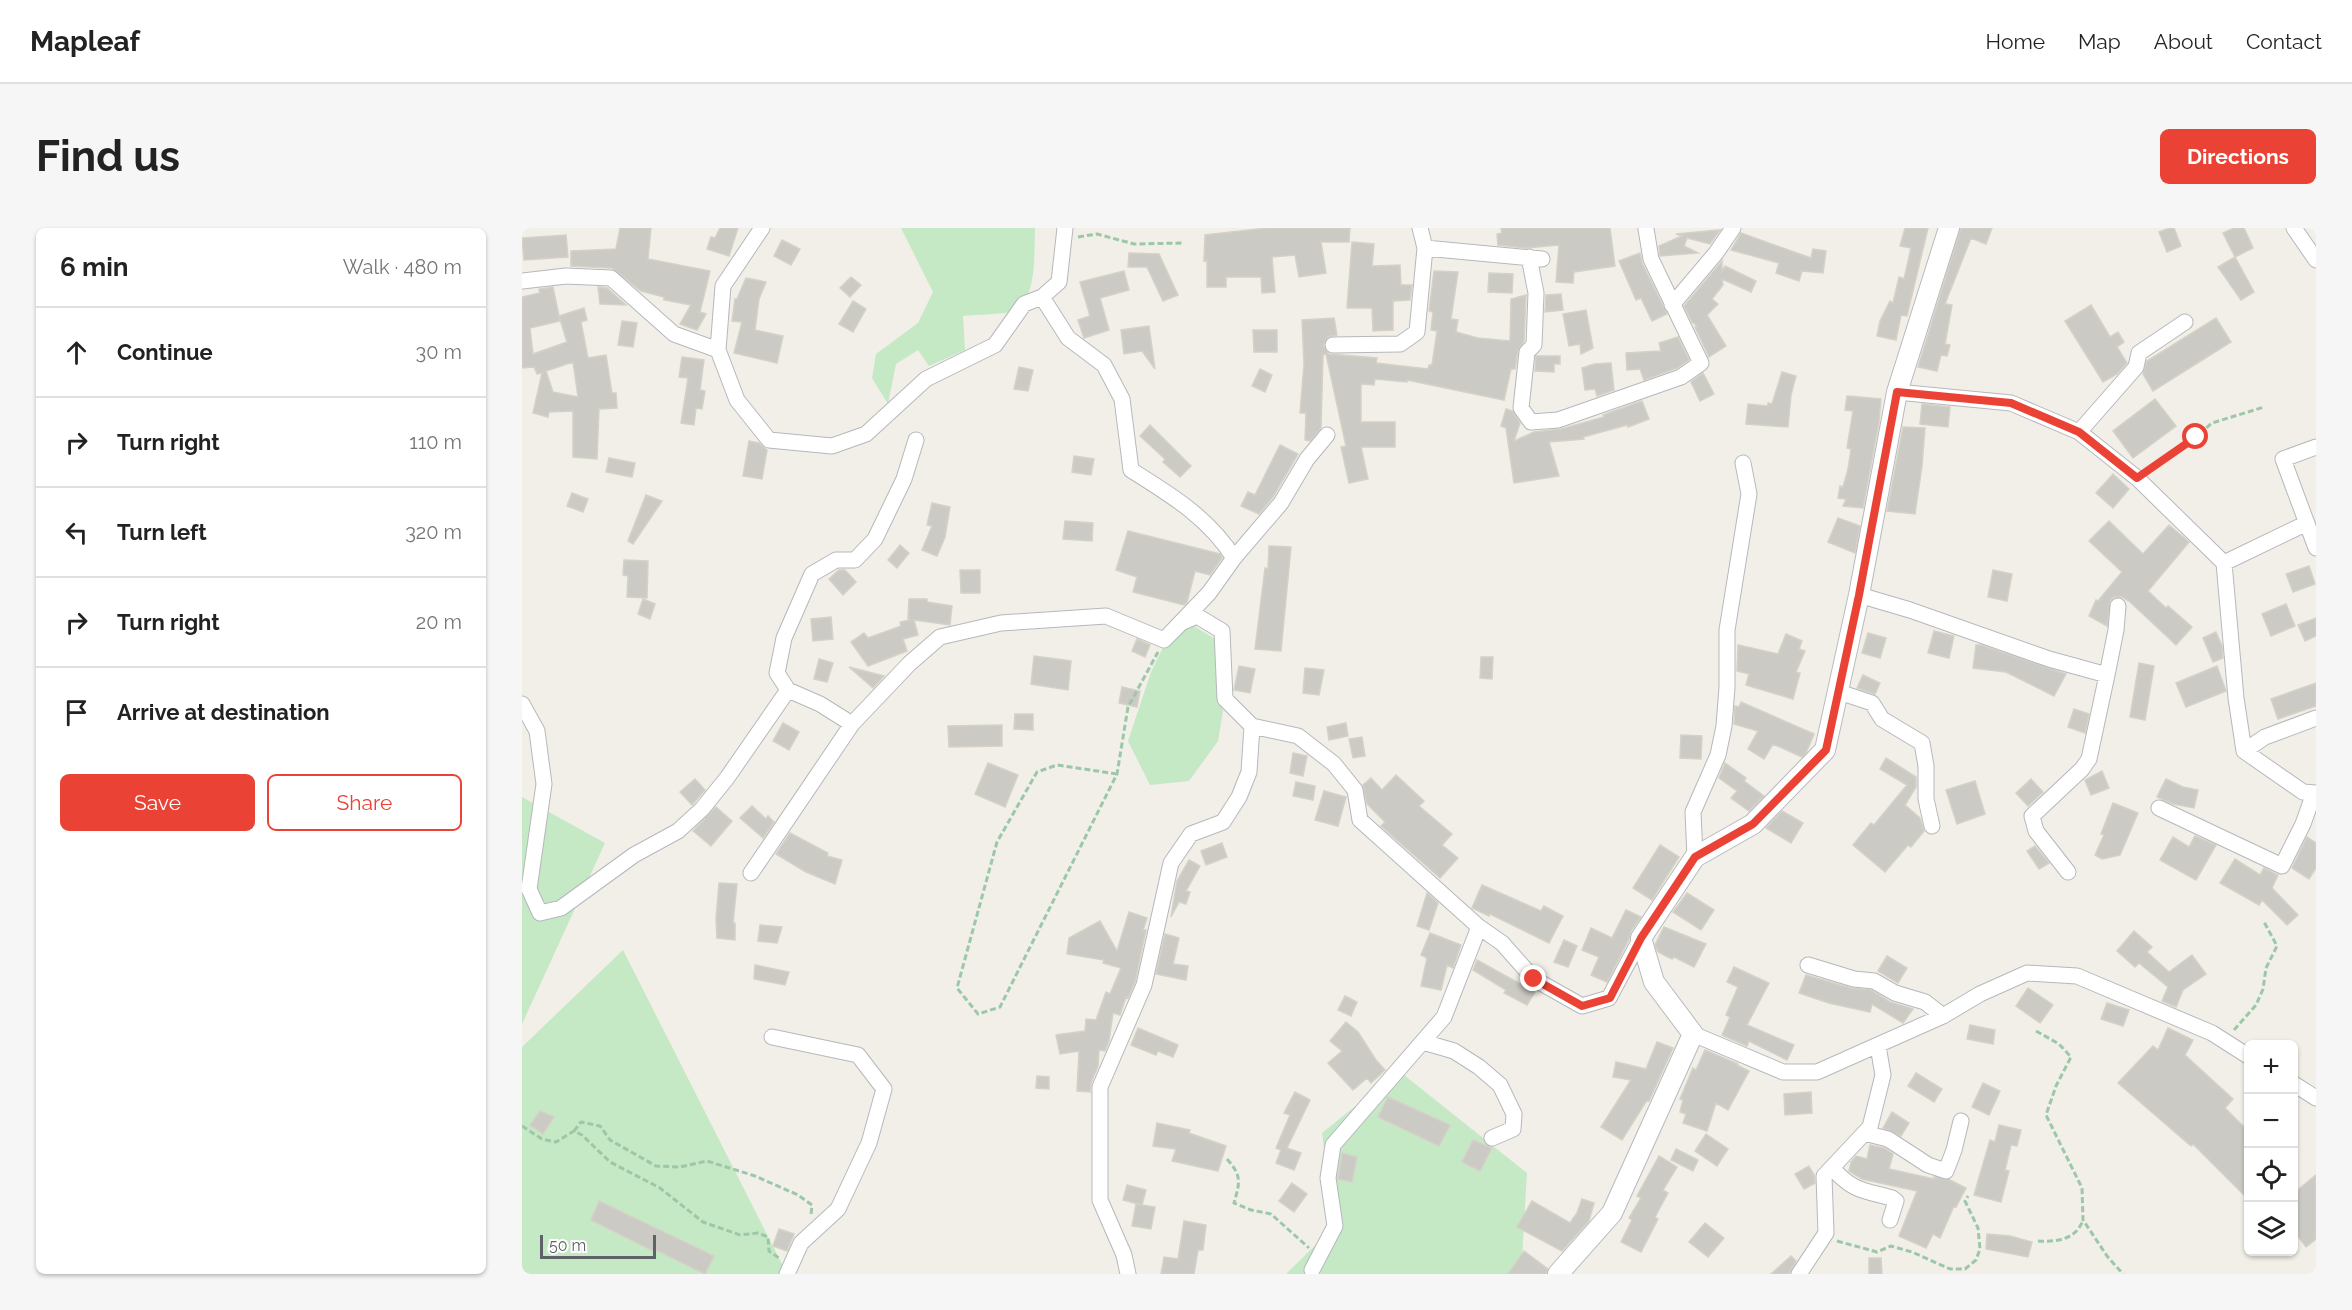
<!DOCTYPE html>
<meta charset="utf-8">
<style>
:root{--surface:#fff;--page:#f6f6f6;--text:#222;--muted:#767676;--line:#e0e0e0;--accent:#ea4335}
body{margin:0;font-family:Raleway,sans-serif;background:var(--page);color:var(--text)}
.controls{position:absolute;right:18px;bottom:18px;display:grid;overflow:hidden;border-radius:9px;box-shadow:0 2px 4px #0004}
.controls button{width:54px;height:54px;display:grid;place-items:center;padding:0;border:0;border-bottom:2px solid var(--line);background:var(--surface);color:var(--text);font:30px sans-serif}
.scale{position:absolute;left:18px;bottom:15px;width:116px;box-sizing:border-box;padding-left:6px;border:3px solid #5f6368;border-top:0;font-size:16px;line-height:21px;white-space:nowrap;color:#5f6368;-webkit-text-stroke:4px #fff;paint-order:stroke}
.stop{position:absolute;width:18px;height:18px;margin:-14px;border:4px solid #ea4335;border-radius:50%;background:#fff}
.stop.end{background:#ea4335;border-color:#fff;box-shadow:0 2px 6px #0008}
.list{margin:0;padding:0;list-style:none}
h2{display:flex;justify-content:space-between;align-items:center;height:78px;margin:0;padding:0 24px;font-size:26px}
h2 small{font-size:20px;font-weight:400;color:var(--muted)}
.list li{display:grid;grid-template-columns:39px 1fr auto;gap:18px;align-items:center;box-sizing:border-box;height:90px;padding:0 24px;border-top:2px solid var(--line)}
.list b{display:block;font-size:22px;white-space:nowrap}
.list em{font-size:20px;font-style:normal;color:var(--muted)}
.actions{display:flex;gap:12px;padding:18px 24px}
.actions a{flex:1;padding:14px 0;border:2px solid var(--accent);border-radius:9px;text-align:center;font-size:21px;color:var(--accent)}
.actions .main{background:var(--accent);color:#fff}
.icon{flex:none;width:33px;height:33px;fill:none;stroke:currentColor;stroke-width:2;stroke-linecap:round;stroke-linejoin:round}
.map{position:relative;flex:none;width:1794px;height:1046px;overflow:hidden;border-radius:9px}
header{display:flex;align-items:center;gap:36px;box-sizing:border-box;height:84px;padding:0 30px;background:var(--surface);border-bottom:2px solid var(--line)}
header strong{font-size:28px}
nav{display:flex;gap:33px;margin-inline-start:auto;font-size:21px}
.intro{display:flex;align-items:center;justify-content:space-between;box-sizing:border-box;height:144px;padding:0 36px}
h1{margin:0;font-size:42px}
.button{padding:15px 27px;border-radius:9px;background:var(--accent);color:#fff;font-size:21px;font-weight:700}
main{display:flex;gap:36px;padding:0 36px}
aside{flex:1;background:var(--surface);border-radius:9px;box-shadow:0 2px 4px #0004}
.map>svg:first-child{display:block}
.green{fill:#c5e8c5}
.building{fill:#cccac5;stroke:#d6d1c6;stroke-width:1.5;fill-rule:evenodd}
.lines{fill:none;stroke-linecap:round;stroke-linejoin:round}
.street-casing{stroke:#b5b8bc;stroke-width:17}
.secondary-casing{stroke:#b6babf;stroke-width:22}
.path{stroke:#9cc7a9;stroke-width:3;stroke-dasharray:6 3;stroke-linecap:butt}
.street{stroke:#fff;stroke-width:15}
.secondary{stroke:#fff;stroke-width:20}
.route{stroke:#ea4335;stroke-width:8}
</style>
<header>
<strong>Mapleaf</strong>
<nav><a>Home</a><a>Map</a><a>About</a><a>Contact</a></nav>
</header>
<div class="intro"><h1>Find us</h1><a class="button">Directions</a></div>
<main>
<aside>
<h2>6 min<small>Walk · 480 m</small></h2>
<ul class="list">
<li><svg class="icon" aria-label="ahead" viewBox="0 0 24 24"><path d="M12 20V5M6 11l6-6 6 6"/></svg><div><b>Continue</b></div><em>30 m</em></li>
<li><svg class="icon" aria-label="right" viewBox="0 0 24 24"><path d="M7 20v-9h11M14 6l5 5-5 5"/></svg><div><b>Turn right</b></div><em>110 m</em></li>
<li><svg class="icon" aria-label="left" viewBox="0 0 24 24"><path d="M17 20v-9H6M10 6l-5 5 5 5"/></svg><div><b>Turn left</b></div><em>320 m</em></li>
<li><svg class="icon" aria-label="right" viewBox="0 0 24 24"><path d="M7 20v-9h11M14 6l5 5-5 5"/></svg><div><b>Turn right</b></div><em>20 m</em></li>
<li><svg class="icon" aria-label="arrive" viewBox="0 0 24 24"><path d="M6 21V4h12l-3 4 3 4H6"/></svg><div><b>Arrive at destination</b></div></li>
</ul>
<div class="actions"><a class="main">Save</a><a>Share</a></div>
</aside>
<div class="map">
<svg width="1794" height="1046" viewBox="0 0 1794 1046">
<rect width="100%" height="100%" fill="#f1efe8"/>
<path class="green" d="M379,0H513C512,23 516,78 488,84C473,87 456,86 441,88L443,122L407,138L396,122L374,136L366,176L350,150L354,126L396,95L411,64Z
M667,395L693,411L701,483L696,513L667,553L628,557L606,513L629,444L651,399Z
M0,569L83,615L0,796Z
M101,722L265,1046H0V819Z
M877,843L1005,945L999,1046H764L813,998L800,905Z"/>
<path class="building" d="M98,0H129L126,31L188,43L178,84L184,86L175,102L158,96L169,77L142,72V69L119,63L90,40L49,38V23L94,21Z
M198,0H216L207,28L185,21L189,9L193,10Z
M745,0H828L827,14H799L804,45L777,49L773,27L750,29L753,64L740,65L739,49H704V59H685V32L682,33L683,7Z
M979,0H1088L1093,38L1052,44L1051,55L1034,54L1037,17L1004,20L976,17L975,6L980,5Z
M1383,0H1406L1385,88L1379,87L1374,112L1355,108L1358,93L1368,73L1371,75L1377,49L1382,51L1389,20L1378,18Z
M1439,0H1470L1464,16L1449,10L1423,76L1430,77L1423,116L1428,117L1425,128L1419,127L1415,143L1396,139Z
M1648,0H1652L1659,18L1645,24L1637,4Z
M1712,0H1722L1731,20L1713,29L1732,64L1719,72L1696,39L1713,29L1701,5Z
M1198,2L1188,16L1165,10L1162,18L1176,25L1138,28L1137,18L1160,8L1154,6Z
M1219,5L1289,30L1291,21L1304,23L1301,45L1280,43L1277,53L1254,45L1257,35L1209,22Z
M44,7L46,29L2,32L0,10Z
M260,12L278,21L269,37L252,28Z
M830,14L852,16L850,38L878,37L879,57H890L888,72L871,73V102L851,103L850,80H825Z
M607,25L637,26L656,67L641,73L625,39H606Z
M1118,25L1120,35L1145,86L1130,93L1119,70L1114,72L1097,33Z
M1200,33V43L1203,38L1234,53L1229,64L1200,51L1201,57L1190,71L1196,76L1185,87L1204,118L1187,129L1173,99L1175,98L1170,94L1162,78Z
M602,43L607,62L578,70L587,102L562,110L556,92L568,88L558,54Z
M912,43L936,44L929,91L936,92L934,104L956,110L988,113L989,71L1004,67L1002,113L996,122L993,141H989L982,172L885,152V154L853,151L852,157L839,156V194H873V219H839L846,251L827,255L819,219L824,218L804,126L801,127L799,200L788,213L783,212L784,185H778L782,136L780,92L812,90L815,107L806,109L801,117L807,126L855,130L854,135L906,141L907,137H910L915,103L909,102L911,84L907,83Z
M967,45L991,46L990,65L966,64Z
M329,49L339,57L328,69L318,60Z
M224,50L244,54L237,71L233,102L261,108L255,135L212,125L220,94L210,93L213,71H215Z
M31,59L38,93L8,100L11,126L45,114L37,88L62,80L65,92L59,94L66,130L84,127L90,165H94L95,180L77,181L75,231L51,229V183L27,184L26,189L11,185L20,145L15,146L12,139L0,140V69L18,65L17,61ZM51,134L56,169L31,164L24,143Z
M76,59L85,60L104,77L78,76Z
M1039,66L1041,82L1023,84L1024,67Z
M331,73L344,81L331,104L317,96Z
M1569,77L1588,109L1596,104L1602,114L1595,119L1605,135L1595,146L1581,154L1543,93Z
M1064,82L1071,120L1059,126L1058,116L1047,118L1041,86Z
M1694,90L1709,114L1631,163L1621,146L1625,133Z
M100,93L115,95L111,119L96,117Z
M627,98L633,141L620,123L602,126L599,102Z
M731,102H755V124H732Z
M1156,109L1167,132L1155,140L1122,152L1118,141L1105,142L1104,125L1139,123L1137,115Z
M1014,128H1038V136H1032V144L1013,143Z
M160,129L182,132L178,162L183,163L180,181L174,180L172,197L159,195L166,150L157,149Z
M1089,135L1092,162L1075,168L1073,161L1063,162L1060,140L1072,136Z
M497,139L511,142L506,163L492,161Z
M738,141L750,147L743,164L730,158Z
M1260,144L1274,148L1269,167L1266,199L1224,196L1226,176L1246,178V175L1250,176Z
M1181,145L1192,166L1178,173L1169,154Z
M1325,168L1359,171L1357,194L1341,280L1321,278L1324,271L1316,270L1318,258L1321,259L1326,241L1329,221L1325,220L1331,183L1323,182Z
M1633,171L1654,198L1611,230L1591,203Z
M1120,173L1127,191L1106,199L1105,197L1061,209L1062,211L1027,214L1037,248L992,255L984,200L979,198L984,181L990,183L998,195L992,213L1012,204L1039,201L1082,189L1081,187Z
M1400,176L1428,179L1426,199L1398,196Z
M628,197L669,238L658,249L641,234L643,231L618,208Z
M1381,199L1403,200L1400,238L1393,286L1365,283Z
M227,213L237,215L245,222L240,251L221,248Z
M758,217L776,226L751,269L737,286L719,278L726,264L733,267Z
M552,228L572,231L569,247L550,244Z
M87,230L113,235L110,249L84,244Z
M1591,246L1607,261L1591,280L1574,265Z
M50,265L66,271L61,284L45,278Z
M124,267L140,273L111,316L106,313Z
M410,275L428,279L423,309L415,328L400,322L410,298L405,297Z
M1316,290L1338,298L1333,325L1306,314Z
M543,293L571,295L570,313L541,311Z
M1587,293L1621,326L1647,297L1667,314L1626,363L1644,380L1646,378L1670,399L1654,417L1607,373L1600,369H1592L1588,373L1585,398L1567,388L1574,372L1576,373L1600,344L1567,313Z
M606,303L698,326L700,330L688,347L673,343L665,374L662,377L611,364L615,349L594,342Z
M378,317L387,325L375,340L366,332Z
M747,318L769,319L759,423L733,421L743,340L746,341Z
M102,332L126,333L125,370L105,369L106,348L101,347Z
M1787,338L1793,356L1771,364L1764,346Z
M317,342H323L334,354L321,367L307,351Z
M438,342H458V365H439Z
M1471,342L1490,346L1485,373L1466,369Z
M121,371L133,376L128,391L116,386Z
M387,371H405V374L430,378L428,397L392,392L396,407L381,411L385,423L346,438L329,414L342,405L346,410L379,398L378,394L388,392L386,391Z
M1764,376L1773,398L1749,408L1740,386Z
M309,389L311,411L291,413L289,391Z
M1794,390V408L1783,413L1776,397Z
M1412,403L1432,408L1427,430L1406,425Z
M1694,404L1700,418L1701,430L1691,434L1681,410Z
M1346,405L1364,410L1358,430L1340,425Z
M1264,406L1280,413L1277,421L1283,423L1274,444L1278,445L1271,471L1224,457L1227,446L1215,443L1216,417L1256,426Z
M615,411L628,417L623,429L610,423Z
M1454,417H1459L1544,446L1532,468L1484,444L1451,440Z
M512,428L549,433L546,462L509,456Z
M959,429H971L970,451L958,450Z
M297,431L311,435L305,454L292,451Z
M1617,435L1632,438L1623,492L1608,489Z
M717,438L733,441L728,465L712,462Z
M1695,438L1704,463L1664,479L1654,455Z
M327,439L362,448L351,460Z
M783,440L802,442L797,467L781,465Z
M1341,447L1358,455L1353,466L1335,460Z
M1794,455V478L1756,491L1749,471Z
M600,459L618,463L615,479L597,475Z
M1219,474L1292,506L1284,525L1280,529L1251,516L1242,531L1226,521L1236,503L1212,496L1213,478L1217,479Z
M1552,481L1567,486L1563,505L1546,499Z
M493,486H511V502L492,501Z
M261,495L277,504L267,522L251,513Z
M824,495L826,508L807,512L805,499Z
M480,497V518L427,519L426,498Z
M1159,507L1180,508L1179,531L1158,530Z
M840,509L843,528L831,530L827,511Z
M771,525L785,528L781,548L768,545Z
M1364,530L1394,549V559L1383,577L1398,590L1402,603L1389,619L1386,617L1363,644L1331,617L1349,595L1352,597L1385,557L1358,541Z
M466,535L496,547L483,579L453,566Z
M1203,535L1224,550L1222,553L1242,568L1227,583L1209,570L1215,563L1197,550Z
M1580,543L1587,560L1569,567L1563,552Z
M874,547L902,573L897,578L930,606L920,617L936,630L918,650L859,598L863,594L845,576L841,557L849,550L860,562Z
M173,551L183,562L170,577L158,564Z
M1509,551L1521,564L1506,578L1494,565Z
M1644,551L1661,559L1676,562L1672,580L1651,576L1635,569Z
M1453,553L1463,586L1435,596L1424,562Z
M774,554L793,558L791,572L771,568Z
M802,563L824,569L816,598L793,592Z
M1591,575L1616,585L1598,627L1580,631L1573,627L1582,607L1579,606Z
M230,578L244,591L246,588L252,594L241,610L218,590Z
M194,579L210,593L189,618L171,603Z
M1260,583L1281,595L1269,615L1244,600Z
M268,605L306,625L305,628L320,632L313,656L284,644L254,626Z
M1673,608L1694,617L1674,652L1638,632L1651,609L1667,619Z
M1785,609L1794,615V640L1787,651L1770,640Z
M700,615L705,629L684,637L679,623Z
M1138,617L1157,629L1130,672L1111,660Z
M1513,618L1527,635L1517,641L1505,623Z
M1713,631L1738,647L1742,640L1756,647L1750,660L1776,687L1765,697L1740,672L1737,677L1698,655Z
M667,632L678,638L664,663L668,664L664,676L657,674L649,689L655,653Z
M197,655L215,656L211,695H213V712L195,710L194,691Z
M960,657L1019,683L1022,678L1041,688L1027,715L968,686L967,688L950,680Z
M905,665L916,675L907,702L895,698Z
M1165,665L1192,682L1179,702L1151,684Z
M1104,682L1119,689L1109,703L1107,711L1085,754L1069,747L1077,729L1060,722L1069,700L1090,710Z
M607,684L625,690L621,702H624L613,754L606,770L604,769L598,787L591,785L587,813L583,823L577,822L576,838L569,855L568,864L555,863L557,823L538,826L534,807L563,803L564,791L574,792L584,764L588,766L599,740L581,735L582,732L545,726L547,710L578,693L595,723Z
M238,697L260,699L255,715L236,713Z
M1142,699L1184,716L1172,739L1152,729L1150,731L1136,724L1133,717Z
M1612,703L1630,719L1625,724L1647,744L1670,727L1684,746L1661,762L1654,779L1640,773L1646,759L1617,735L1613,739L1595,723Z
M908,705L939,717L931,740L925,737L919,762L899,758L905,730L899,727Z
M643,706L657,710L651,736L666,738L664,752L634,746Z
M1042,712L1055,718L1046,739L1032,734Z
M1365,728L1385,740L1376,755L1356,743Z
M955,732L1013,764L1005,777L982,765L984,762L951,742Z
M233,737L267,744L263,757L232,751Z
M1212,739L1247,755L1225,797L1272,817L1265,832L1227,813L1225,818L1200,807L1208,789L1204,787L1216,759L1205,754Z
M1284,747L1329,760L1349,762L1368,774L1391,781L1381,795L1350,776L1348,784L1307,775L1277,765Z
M1506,760L1531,777L1518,795L1494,778Z
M823,768L835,774L829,788L816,782Z
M1585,775L1607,782L1601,798L1579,791Z
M824,794L836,804L854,832L863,842L849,855L845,850L831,862L806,835L820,823L808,813Z
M1448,797L1473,802L1471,816L1445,811Z
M616,800L656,817L651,829L636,823L634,827L609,817Z
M1646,800L1671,812L1663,827L1711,871L1703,880L1726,903V971L1671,916L1669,918L1596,855L1631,818L1636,822Z
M1135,814L1151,820L1127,873L1125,872L1100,912L1079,899L1109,852L1091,849L1094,834L1124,841Z
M1183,822L1216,836L1215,837L1227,843L1206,882L1194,875L1185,903L1161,895L1164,886L1158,884L1161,872L1158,871L1171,840L1174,842Z
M1394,845L1420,861L1412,874L1386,858Z
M515,848L527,849V861L514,860Z
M1461,855L1478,863L1467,887L1450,879Z
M773,864L788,872L765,920L779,925L772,942L754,935L759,922L754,920L768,887L762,885Z
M1289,864L1290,885L1263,887L1262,866Z
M866,869L928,897L917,918L856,889Z
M18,883L32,889L21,906L8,897Z
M1370,884L1387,895L1379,908L1361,900Z
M635,895L668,902L667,905L704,918L696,943L650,933L654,921L631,918Z
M1477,897L1499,902L1495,918L1489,917L1483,942L1487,943L1479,974L1452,967L1468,912L1473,914Z
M1184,906L1206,921L1195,938L1173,923Z
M951,912L970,920L958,943L940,934Z
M1348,917L1362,920L1371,926L1367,941L1412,951V949L1428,952L1444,960L1434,979L1432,978L1418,1010L1411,1006L1404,1020L1377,1008L1395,963L1340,951L1327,943L1329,934L1334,928L1345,931Z
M1154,921L1176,932L1171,943L1149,932Z
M820,925L835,929L830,954L816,951Z
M1137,928L1155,939L1141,962L1146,965L1133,989L1136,991L1119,1024L1099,1014L1110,992L1107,990L1119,970L1115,968Z
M1287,938L1292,947L1293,955L1282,961L1273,946Z
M1794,947V1011L1784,1019L1772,1003V965Z
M770,955L785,966L772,984L757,973Z
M605,957L624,962L620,977L601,972Z
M1060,971L1072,975L1067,993L1040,1023L995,999L1010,973L1048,995L1055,985Z
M77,973L192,1028L183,1046L134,1022L133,1024L69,992Z
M614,976L633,979L629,1001L610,998Z
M662,993L684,997L681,1022H676L672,1046H639L642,1029L656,1031Z
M1183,995L1202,1010L1186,1029L1167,1014Z
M257,1001L272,1006L265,1023L251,1018Z
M1465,1006L1488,1008L1510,1014L1506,1029L1464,1021Z
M1002,1023L1026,1041L1024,1046H986Z
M1269,1028L1274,1033L1267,1046H1249Z
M1347,1030H1359L1360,1046H1347Z"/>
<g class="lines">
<defs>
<path id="street" d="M240,0L201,58L196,122L215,172L247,212L310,218L344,206L404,151L473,117L502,76L520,69L537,54L543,0
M898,0L903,20L1020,31
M1772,0L1794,32
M1007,29L1014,65L1012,117L1005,124L999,180L1009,194L1036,192L1159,149L1179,135L1129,31L1124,1
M0,53L44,48L89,50L152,106L196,122
M520,69L546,110L582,137L600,171L609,242C649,267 687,290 712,330L687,365L642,412L659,395L675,388L700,403L703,471L730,498L776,508L812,536L833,562L838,592L957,699L980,715L1012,751L1060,778L1087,770L1119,710
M1150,77L1194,25L1211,0
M811,117L878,116L895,104L903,20
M1375,164L1489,175L1557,204L1615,250L1702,335L1714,470L1722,523L1781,564L1794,565
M1557,204L1614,139L1617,125L1663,94
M1794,219L1761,231L1794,320
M712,330L759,275L785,231L805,207
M1702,335L1785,295
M1337,367L1388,382L1527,431L1585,447L1567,531L1560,541L1510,588L1514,603L1546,644
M1585,447L1594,402L1596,378
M1317,464L1350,475L1360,491L1400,515L1404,538V571L1410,598
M0,476L15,503L22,556L7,661L18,685L39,680L112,627L156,603L180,581L205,550L266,462
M330,496L298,476L266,462L255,445L262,410L290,346L314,332H333L353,311L382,251L394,212
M1722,523L1743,509L1794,490
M1637,580L1760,638L1781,596L1792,565
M1173,629L1171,584L1196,527L1202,498L1205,459V402L1227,266L1221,235
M229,645L330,496L388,435L418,409L479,395L584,388L642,412
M1286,737L1332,751L1352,753L1373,765L1403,774L1421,788
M1171,806L1261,844H1295L1421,788L1458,766L1505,745L1555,748L1690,805L1726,828
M250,809L336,827L362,861L347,915L316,981L279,1015L265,1046
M901,814L932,823L957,839L978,857L992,886L991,901L970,910
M1772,856L1794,870
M1342,905L1366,911L1406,937L1424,943L1432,922L1439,893
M1310,940C1332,964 1341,962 1370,970L1374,973L1368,992
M790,1042L813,998L806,950L811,917L922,789L957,699
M606,1046L602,1027L578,972V859L622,757L649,635L669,606L701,594L717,569L727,544L730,498
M1277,1046L1304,1005L1302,948L1348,899L1361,847L1356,818"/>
<path id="secondary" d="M1036,1046L1090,985L1171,806L1132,754L1119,710L1173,629L1231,596L1303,522L1337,367L1375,164L1427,0"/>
</defs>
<use href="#street" class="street-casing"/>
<use href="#secondary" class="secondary-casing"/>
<path class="path" d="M556,9L575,6L612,16L661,15
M1626,242L1674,209L1690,195L1742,179
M595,546L535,537L515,544L475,614L435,760L456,786L478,779L595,546L606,479L636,424
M1712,802L1734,777L1741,761L1744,740L1755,718L1741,692
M1514,803L1537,816L1549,829L1534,858L1524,887L1560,960L1561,992L1585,1028L1601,1046
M0,898L20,911L34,914L52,903L60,907L88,934L138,960L181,994L218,1007L236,1005L246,1009L247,1023L257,1030
M52,903L59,894L78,898L88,912L134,938L158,939L185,933L233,948L276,967L290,977L289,987
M705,931C720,948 718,954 712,975L729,982L749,986L787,1020
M1315,1013L1355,1024L1369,1018L1390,1024L1428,1041H1443L1454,1032L1458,1021L1456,1000L1443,973L1446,968
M1516,1013C1534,1014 1554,1012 1561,992"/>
<use href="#street" class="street"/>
<use href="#secondary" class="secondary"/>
</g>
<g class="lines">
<path class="route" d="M1012,751L1060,778L1088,770L1119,710L1173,629L1231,596L1304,522L1337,367L1375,164L1489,175L1557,204L1615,250L1674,209"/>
</g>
</svg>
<div class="controls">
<button>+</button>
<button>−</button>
<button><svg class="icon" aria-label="locate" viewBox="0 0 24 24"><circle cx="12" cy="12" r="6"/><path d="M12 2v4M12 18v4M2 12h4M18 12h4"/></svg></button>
<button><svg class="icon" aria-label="layers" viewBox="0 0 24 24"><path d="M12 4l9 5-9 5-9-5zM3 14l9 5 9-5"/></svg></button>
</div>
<div class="scale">50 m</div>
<div class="stop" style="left:1674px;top:209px"></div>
<div class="stop end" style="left:1012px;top:751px"></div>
</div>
</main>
